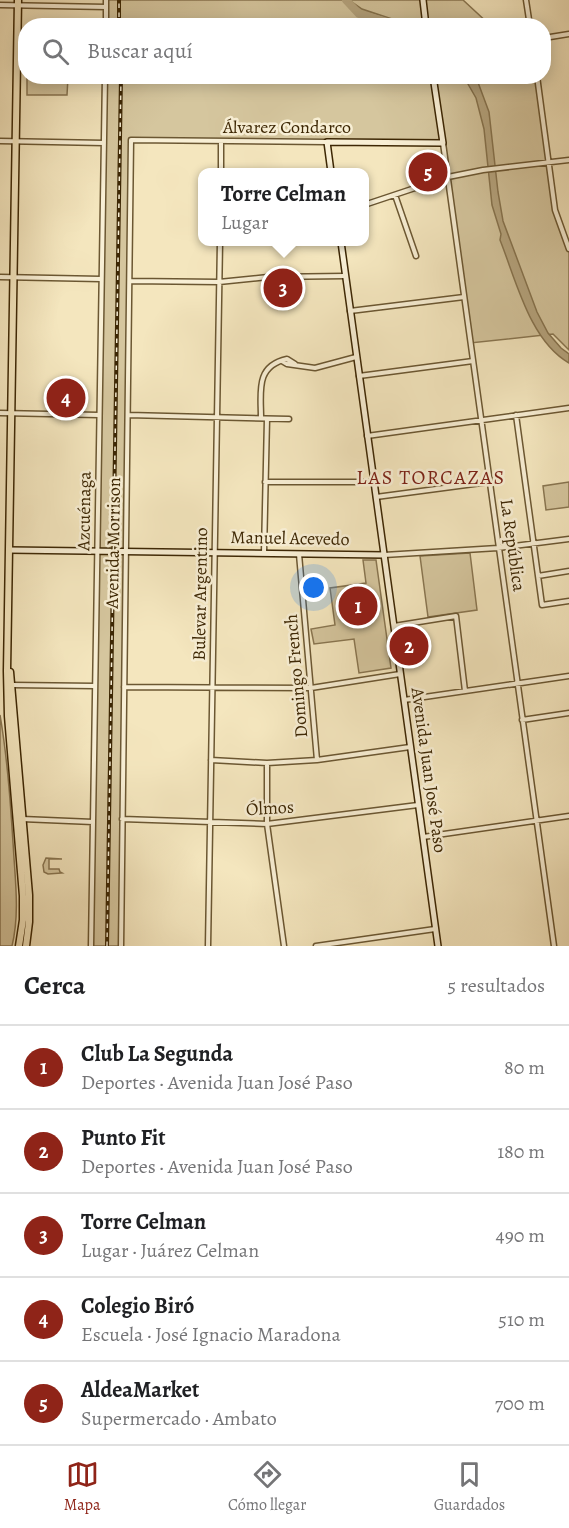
<!DOCTYPE html>
<html lang="es">
<meta charset="utf-8">
<style>
:root{--surface:#fff;--page:#f2f2f2;--text:#202124;--muted:#757577;--line:#e0e0e0;--accent:#8f2418}
body{margin:0;font-family:Alegreya,serif;background:var(--page);color:var(--text)}
.you{position:absolute;left:314px;top:588px;width:21px;height:21px;margin:-15px;border:4px solid #fff;border-radius:50%;background:#1a73e8;box-shadow:0 0 0 9px #1a73e833}
.badge{display:grid;place-items:center;width:39px;height:39px;border-radius:50%;background:var(--accent);color:#fff;font-size:20px;font-weight:700}
.pin{position:absolute;translate:-50% -50%;border:3px solid #fff;box-shadow:0 2px 6px #0006}
.popup{position:absolute;left:198px;top:168px;width:171px;height:78px;box-sizing:border-box;display:grid;place-content:center;border-radius:12px;background:var(--surface);filter:drop-shadow(0 2px 4px #0005);font-size:20px;white-space:nowrap;color:var(--muted)}
.popup b{font-size:22px;color:var(--text)}
.popup::after{content:'';position:absolute;left:50%;top:100%;margin-left:-12px;border:12px solid transparent;border-top-color:var(--surface)}
.list{margin:0;padding:0;list-style:none}
h2{display:flex;justify-content:space-between;align-items:center;height:78px;margin:0;padding:0 24px;font-size:26px}
h2 small{font-size:20px;font-weight:400;color:var(--muted)}
.list li{display:grid;grid-template-columns:39px 1fr auto;gap:18px;align-items:center;box-sizing:border-box;height:84px;padding:0 24px;border-top:2px solid var(--line)}
.list b{display:block;font-size:22px;white-space:nowrap}
.list p{margin:0;font-size:20px;white-space:nowrap;color:var(--muted)}
.list em{font-size:20px;font-style:normal;color:var(--muted)}
.icon{flex:none;width:33px;height:33px;fill:none;stroke:currentColor;stroke-width:2;stroke-linecap:round;stroke-linejoin:round}
.map{position:relative;flex:none;width:569px;height:946px;overflow:hidden}
.search{position:absolute;background:var(--surface);box-shadow:0 3px 15px #0003;left:18px;right:18px;top:18px;height:66px;display:flex;align-items:center;gap:15px;box-sizing:border-box;padding:0 21px;border-radius:24px;color:var(--muted);font-size:22px}
.sheet{height:498px;background:var(--surface)}
nav{display:flex;justify-content:space-around;align-items:center;box-sizing:border-box;height:84px;border-top:2px solid var(--line);background:var(--surface);font-size:16px;color:var(--muted)}
nav a{display:grid;justify-items:center;gap:3px}
nav .on{color:var(--accent)}
.map>svg:first-child{display:block}
.green{fill:#d5c69e;stroke:#897651;stroke-width:1.5}
.water{fill:#b6a57f;stroke:#86734e;stroke-width:1.5}
.lines{fill:none;stroke-linecap:round;stroke-linejoin:round}
.river{stroke:#b6a57f;stroke-width:8}
.street-casing{stroke:#6b5732;stroke-width:7}
.secondary-casing{stroke:#3d2704;stroke-width:8}
.primary-casing{stroke:#3d2704;stroke-width:9}
.street{stroke:#f8efd5;stroke-width:4}
.secondary{stroke:#f8efd5;stroke-width:5}
.primary{stroke:#f4e6be;stroke-width:6}
.rail-casing{stroke:#3d2704;stroke-width:4}
.rail{stroke:#f8efd5;stroke-width:1.5;stroke-dasharray:4.5;stroke-linecap:butt}
.labels{text-anchor:middle;stroke-width:5;stroke-linejoin:round;paint-order:stroke}
.street-label{font-size:18px;fill:#3d2704;stroke:#f8efd5}
.neighbourhood-label{font-size:20px;letter-spacing:1.5px;fill:#7a1f14;stroke:#f8efd5}
</style>
<div class="map">
<svg width="569" height="946" viewBox="0 0 569 946">
<rect width="100%" height="100%" fill="#f4e6be"/>
<filter id="stains"><feTurbulence type="fractalNoise" baseFrequency=".00333" numOctaves="4"/><feColorMatrix values="0 0 0 0 .2 0 0 0 0 .09 0 0 0 0 .02 0 0 0 .5 -.17"/></filter>
<radialGradient id="worn" r=".72"><stop offset=".6" stop-color="#630" stop-opacity="0"/><stop offset="1" stop-color="#630" stop-opacity=".3"/></radialGradient>
<path class="green" d="M106,0H463L490,25L106,26Z
M27,77H68L67,95H27Z
M105,77H537L555,210L569,249V350L553,334L470,343L443,143L132,140L121,946H91Z
M569,482V507L546,510L543,486Z
M470,553L477,610L428,617L420,556Z
M363,560H376L391,668L359,673L354,639L314,644L311,629L335,625L330,588L366,583Z
M0,715C8,762 11,810 14,858C16,887 19,917 12,946H0Z
M46,858L62,859H49V869H59L60,872L62,873L48,874L44,872L43,865Z"/>
<path class="water" d="M344,0H349L362,9L410,25H400L356,11Z
M464,77H476L489,112L498,192L503,221L537,312L548,333L561,348L569,354V363C530,341 516,280 500,240L501,234L492,205L484,129L476,98Z"/>
<g class="lines">
<path class="river" d="M346,0L359,14L402,26"/>
<defs>
<path id="street" d="M526,0L530,26
M0,5L106,7
M106,26V0
M544,38L569,34
M537,76L555,210L569,249
M0,141L104,143
M443,143L554,946
M221,172V142
M395,195L416,256
M364,205L448,177L483,170L569,160
M0,277L101,279
M130,281L219,282L268,277L345,276
M350,311L464,297
M282,361L287,364L315,368L356,357
M359,376L473,361
M0,413L99,415
M128,415L289,419
M516,415L542,605L569,601
M261,418C261,392 255,366 287,359L295,364
M367,436L569,408
M265,482H374
M376,497L489,482
M264,553L267,419
M299,554L317,760
M384,555L498,548L569,539
M538,576L569,571
M394,626L456,616L465,691
M12,685L95,686
M124,687L311,688L400,674
M404,700L569,676
M522,720L569,713
M211,760L267,763L317,760L410,747
M267,763V824L284,946
M22,819L93,822
M122,819L267,824L418,805
M423,837L569,816
M91,946L105,76
M121,946L131,140L327,142
M208,946L220,242
M316,946L435,929"/>
<path id="secondary" d="M423,0L426,26
M331,172L327,142L443,143L433,76
M341,242L438,946
M9,550L384,555"/>
<path id="primary" d="M18,0L7,671L8,716L23,896V920L19,946
M10,672L29,895V922L26,946"/>
</defs>
<use href="#street" class="street-casing"/>
<use href="#secondary" class="secondary-casing"/>
<use href="#primary" class="primary-casing"/>
<use href="#street" class="street"/>
<use href="#secondary" class="secondary"/>
<use href="#primary" class="primary"/>
<defs>
<path id="rail" d="M119,26V0
M107,946L121,76"/>
</defs>
<use href="#rail" class="rail-casing"/>
<use href="#rail" class="rail"/>
</g>
<g class="labels">
<g class="street-label">
<text x="287" y="133">Álvarez Condarco</text>
<text transform="translate(84 511) rotate(-89)" y="6">Azcuénaga</text>
<text transform="translate(290 538) rotate(1)" y="6">Manuel Acevedo</text>
<text transform="translate(113 543) rotate(-89)" y="6">Avenida Morrison</text>
<text transform="translate(513 545) rotate(82)" y="6">La República</text>
<text transform="translate(200 594) rotate(-89)" y="6">Bulevar Argentino</text>
<text transform="translate(296 676) rotate(-95)" y="6">Domingo French</text>
<text transform="translate(429 770) rotate(82)" y="6">Avenida Juan José Paso</text>
<text transform="translate(270 808) rotate(-3)" y="6">Ólmos</text>
</g>
<g class="neighbourhood-label">
<text x="431" y="484">LAS TORCAZAS</text>
</g>
</g>
<rect width="100%" height="100%" filter="url(#stains)"/>
<rect width="100%" height="100%" fill="url(#worn)"/>
</svg>
<div class="you"></div>
<div class="pin badge" style="left:358px;top:606px">1</div>
<div class="pin badge" style="left:409px;top:646px">2</div>
<div class="pin badge" style="left:283px;top:288px">3</div>
<div class="popup"><b>Torre Celman</b>Lugar</div>
<div class="pin badge" style="left:66px;top:398px">4</div>
<div class="pin badge" style="left:428px;top:172px">5</div>
<div class="search"><svg class="icon" aria-label="search" viewBox="0 0 24 24"><circle cx="10" cy="10" r="6"/><path d="M15 15l6 6"/></svg>Buscar aquí</div>
</div>
<section class="sheet">
<h2>Cerca<small>5 resultados</small></h2>
<ul class="list">
<li><span class="badge">1</span><div><b>Club La Segunda</b><p>Deportes · Avenida Juan José Paso</p></div><em>80 m</em></li>
<li><span class="badge">2</span><div><b>Punto Fit</b><p>Deportes · Avenida Juan José Paso</p></div><em>180 m</em></li>
<li><span class="badge">3</span><div><b>Torre Celman</b><p>Lugar · Juárez Celman</p></div><em>490 m</em></li>
<li><span class="badge">4</span><div><b>Colegio Biró</b><p>Escuela · José Ignacio Maradona</p></div><em>510 m</em></li>
<li><span class="badge">5</span><div><b>AldeaMarket</b><p>Supermercado · Ambato</p></div><em>700 m</em></li>
</ul>
</section>
<nav>
<a class="on"><svg class="icon" aria-label="map" viewBox="0 0 24 24"><path d="M3 6l6-2 6 2 6-2v14l-6 2-6-2-6 2zM9 4v14M15 6v14"/></svg>Mapa</a>
<a><svg class="icon" aria-label="directions" viewBox="0 0 24 24"><path d="M12 3l9 9-9 9-9-9zM9 14v-3h6M13 9l2 2-2 2"/></svg>Cómo llegar</a>
<a><svg class="icon" aria-label="saved" viewBox="0 0 24 24"><path d="M7 4h10v16l-5-4-5 4z"/></svg>Guardados</a>
</nav>
